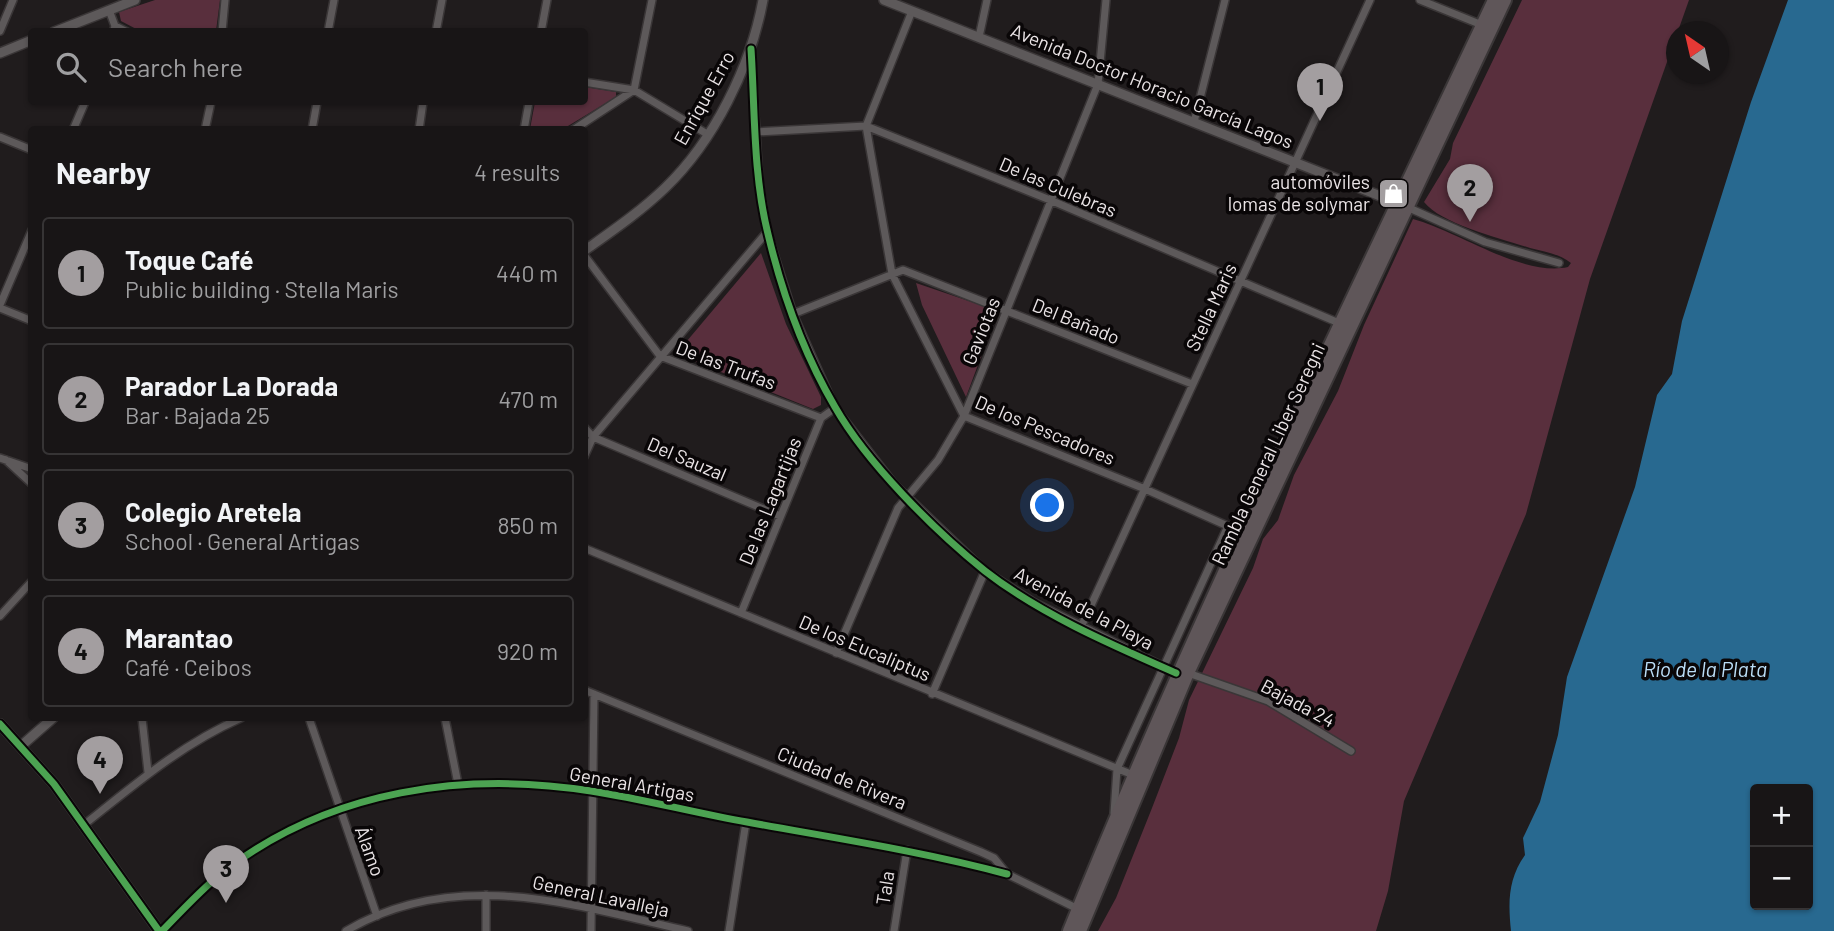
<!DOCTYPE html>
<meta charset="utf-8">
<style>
:root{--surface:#181516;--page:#252223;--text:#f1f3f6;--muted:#9f9fa1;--line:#363435;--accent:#a39ea0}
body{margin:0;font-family:Barlow,sans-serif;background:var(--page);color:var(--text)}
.controls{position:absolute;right:21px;bottom:21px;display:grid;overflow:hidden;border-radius:7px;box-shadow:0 2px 5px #0004}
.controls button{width:63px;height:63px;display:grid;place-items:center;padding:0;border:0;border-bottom:2px solid var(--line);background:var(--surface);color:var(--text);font:35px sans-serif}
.compass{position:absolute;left:1666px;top:21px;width:63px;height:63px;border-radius:50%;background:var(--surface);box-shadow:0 2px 5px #0004;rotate:326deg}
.you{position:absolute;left:1048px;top:506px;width:24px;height:24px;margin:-18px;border:5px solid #fff;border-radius:50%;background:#1a73e8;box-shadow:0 0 0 10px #1a73e833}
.badge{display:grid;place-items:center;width:46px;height:46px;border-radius:50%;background:var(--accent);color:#111;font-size:23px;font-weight:700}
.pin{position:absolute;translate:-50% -58px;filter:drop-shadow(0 2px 4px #0008)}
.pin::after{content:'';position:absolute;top:37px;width:24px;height:21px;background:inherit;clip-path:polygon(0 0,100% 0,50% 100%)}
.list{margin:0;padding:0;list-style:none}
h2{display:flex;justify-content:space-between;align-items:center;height:91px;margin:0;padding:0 28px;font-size:30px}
h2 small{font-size:23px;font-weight:400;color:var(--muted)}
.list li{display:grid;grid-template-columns:46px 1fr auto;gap:21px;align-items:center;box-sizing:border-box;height:112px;margin:0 14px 14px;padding:0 14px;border:2px solid var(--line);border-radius:7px}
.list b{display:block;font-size:26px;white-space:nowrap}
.list p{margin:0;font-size:23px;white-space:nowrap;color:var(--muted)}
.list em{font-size:23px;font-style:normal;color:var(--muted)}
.icon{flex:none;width:38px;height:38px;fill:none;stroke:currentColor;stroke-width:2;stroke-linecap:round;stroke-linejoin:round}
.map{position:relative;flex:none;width:1834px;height:931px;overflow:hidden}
.search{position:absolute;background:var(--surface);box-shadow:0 2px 5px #0004;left:28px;top:28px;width:560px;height:77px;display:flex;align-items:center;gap:18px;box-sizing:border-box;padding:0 24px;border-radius:7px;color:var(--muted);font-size:26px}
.panel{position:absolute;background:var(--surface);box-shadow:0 2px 5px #0004;left:28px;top:126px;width:560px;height:595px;border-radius:7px}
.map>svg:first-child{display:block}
.green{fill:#592f3d}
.water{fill:#286990;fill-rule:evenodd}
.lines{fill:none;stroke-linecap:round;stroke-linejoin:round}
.minor-casing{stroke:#3a3637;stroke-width:10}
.tertiary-casing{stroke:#3a3637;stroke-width:12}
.primary-casing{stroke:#3a3637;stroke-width:16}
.minor{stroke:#5d595a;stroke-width:7}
.tertiary{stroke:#5d595a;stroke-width:9}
.primary{stroke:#5f5659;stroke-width:12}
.cycleway-casing{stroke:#090607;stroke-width:11}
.cycleway{stroke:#4ca352;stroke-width:7}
.labels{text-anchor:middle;stroke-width:7;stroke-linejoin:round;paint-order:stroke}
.street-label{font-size:19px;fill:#eae4e6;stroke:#090607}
.poi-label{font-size:19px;fill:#eae4e6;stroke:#090607;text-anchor:end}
.water-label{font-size:21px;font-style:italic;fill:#bbdef7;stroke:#090607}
</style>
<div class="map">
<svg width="1834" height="931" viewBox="0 0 1834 931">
<rect width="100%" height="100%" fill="#201c1d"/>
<path class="green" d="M155,0H220L216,31H140L121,21L119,12Z
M1522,0H1689L1590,279L1526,514L1404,801L1388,891L1376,931H1098L1116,898L1152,808L1179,738L1189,700L1253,568L1263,539L1278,520L1294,475L1338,391L1364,325L1413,219C1458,231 1522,277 1568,267L1571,263C1558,253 1544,252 1530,248C1502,239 1441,224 1424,202L1450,159L1453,143Z
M585,87L616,92V97L563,129H530L535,102H584Z
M761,253L786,324L821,397V405L813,409L676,354Z
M916,283L998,311L966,397L922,305Z"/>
<path class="water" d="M1788,0H1834V931H1511C1508,902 1508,879 1525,855L1523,838L1540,802L1558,735L1567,677L1635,487L1657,395L1672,374L1682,321L1751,102ZM1755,789H1808V905H1755Z"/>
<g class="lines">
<defs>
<path id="minor" d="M1420,0L1482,25
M109,10L115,26L113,32
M912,11L866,126L892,274L964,416L1145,489L1241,532
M115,26L127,32
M0,31L13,0
M222,32L225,0
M328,32L334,0
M436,32L442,0
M541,32L547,0
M979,37L987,0
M751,50L759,183L767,232L793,314L835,408L894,484L985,571L1033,602L1176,673
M584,82L634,90L707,134
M1194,122L1225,0
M73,130L85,102
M205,130L211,102
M312,130L317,102
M419,130L423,102
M524,130L529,102
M573,130L634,90L652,0
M755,132L866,126L1050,200L1339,323
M0,137L32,150
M1407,207L1485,242L1559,263
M584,255L660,356L821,418
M0,305L32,230
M0,308L32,321
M793,314L903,270L1192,384
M584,427L593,437L780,516
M584,457L593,437L767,232
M0,458L32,469
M6,460L32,484
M584,548L1133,775
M741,613L821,418L835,408
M0,616L32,581
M1081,627L1370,0
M836,653L898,508L938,460L964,416L1098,84L1106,0
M1188,673L1268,701L1351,751
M584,690L981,852L994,858L1007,874L1078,909
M932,694L985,571
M142,718L148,772
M309,718L377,916
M445,718L458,784
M1114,813L1117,769L1228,526
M85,824C134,785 182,744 241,718
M162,931C183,910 204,886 227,869C332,790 464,771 591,791C643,799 695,813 747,822C834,838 921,851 1007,874
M346,931C455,866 575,905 688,931
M486,931V895
M591,931L594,694
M729,931L746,822
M894,931L907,850"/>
<path id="tertiary" d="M884,0L1403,205
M54,32L135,0
M0,53L32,40
M584,251C612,231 640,212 665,188C714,141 751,66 763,0
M0,724L54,784L159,931
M21,746L53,718"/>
<path id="primary" d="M1069,931C1197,614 1348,309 1494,0
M1080,931L1188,673L1505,0"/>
</defs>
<use href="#minor" class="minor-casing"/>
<use href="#tertiary" class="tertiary-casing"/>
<use href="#primary" class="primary-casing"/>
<use href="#minor" class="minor"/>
<use href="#tertiary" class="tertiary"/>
<use href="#primary" class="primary"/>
<defs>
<path id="cycleway" d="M751,49C755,110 753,174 768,234C782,293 804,354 835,407C867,463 934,530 985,571C1040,614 1112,645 1176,673
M0,724L54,784L159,931
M162,931C183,910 204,886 227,869C332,790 464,771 591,791C643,799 695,813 747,822C834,838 921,851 1007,874"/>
</defs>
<use href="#cycleway" class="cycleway-casing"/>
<use href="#cycleway" class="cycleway"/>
</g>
<defs>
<symbol id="shop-square" viewBox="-11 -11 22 22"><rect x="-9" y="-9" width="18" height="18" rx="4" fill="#a39ea0" stroke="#090607"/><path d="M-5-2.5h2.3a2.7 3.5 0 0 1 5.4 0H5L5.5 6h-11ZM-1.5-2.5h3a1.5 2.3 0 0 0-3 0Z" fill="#fff"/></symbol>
</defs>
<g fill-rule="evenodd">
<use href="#shop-square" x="1376" y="176" width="35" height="35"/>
</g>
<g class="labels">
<g class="street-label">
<text transform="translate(1152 86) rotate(22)" y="7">Avenida Doctor Horacio García Lagos</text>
<text transform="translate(704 98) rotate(-61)" y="7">Enrique Erro</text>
<text transform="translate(1058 187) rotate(23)" y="7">De las Culebras</text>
<text transform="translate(1211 307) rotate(-65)" y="7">Stella Maris</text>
<text transform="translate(1076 321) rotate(22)" y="7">Del Bañado</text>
<text transform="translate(981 331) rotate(-68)" y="7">Gaviotas</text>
<text transform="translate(726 365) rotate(21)" y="7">De las Trufas</text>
<text transform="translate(1045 430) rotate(23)" y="7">De los Pescadores</text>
<text transform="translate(1268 454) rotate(-65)" y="7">Rambla General Liber Seregni</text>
<text transform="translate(687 459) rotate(23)" y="7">Del Sauzal</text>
<text transform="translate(770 501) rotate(-68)" y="7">De las Lagartijas</text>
<text transform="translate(1084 608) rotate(28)" y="7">Avenida de la Playa</text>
<text transform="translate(865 648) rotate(23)" y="7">De los Eucaliptus</text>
<text transform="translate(1298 703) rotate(28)" y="7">Bajada 24</text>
<text transform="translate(842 778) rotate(22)" y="7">Ciudad de Rivera</text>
<text transform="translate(632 784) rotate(10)" y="7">General Artigas</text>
<text transform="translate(370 851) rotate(70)" y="7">Álamo</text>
<text transform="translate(885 888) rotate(-81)" y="7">Tala</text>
<text transform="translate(601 896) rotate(12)" y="7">General Lavalleja</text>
</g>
<g class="poi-label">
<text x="1370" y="189">automóviles<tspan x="1370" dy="22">lomas de solymar</tspan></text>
</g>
<g class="water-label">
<text x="1705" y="677">Río de la Plata</text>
</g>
</g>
</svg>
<div class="controls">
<button>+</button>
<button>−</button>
</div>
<svg class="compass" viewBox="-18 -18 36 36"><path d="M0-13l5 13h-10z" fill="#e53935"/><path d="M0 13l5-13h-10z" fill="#9f9fa1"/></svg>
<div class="you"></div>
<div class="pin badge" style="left:1320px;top:121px">1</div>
<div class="pin badge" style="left:1470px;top:222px">2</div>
<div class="pin badge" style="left:226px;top:903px">3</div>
<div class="pin badge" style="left:100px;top:794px">4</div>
<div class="search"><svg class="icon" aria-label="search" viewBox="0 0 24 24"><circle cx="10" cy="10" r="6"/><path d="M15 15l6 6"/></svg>Search here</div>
<section class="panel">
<h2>Nearby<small>4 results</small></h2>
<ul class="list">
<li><span class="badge">1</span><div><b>Toque Café</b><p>Public building · Stella Maris</p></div><em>440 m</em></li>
<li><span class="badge">2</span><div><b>Parador La Dorada</b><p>Bar · Bajada 25</p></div><em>470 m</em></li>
<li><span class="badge">3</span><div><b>Colegio Aretela</b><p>School · General Artigas</p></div><em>850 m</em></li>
<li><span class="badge">4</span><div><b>Marantao</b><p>Café · Ceibos</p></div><em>920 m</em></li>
</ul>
</section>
</div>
